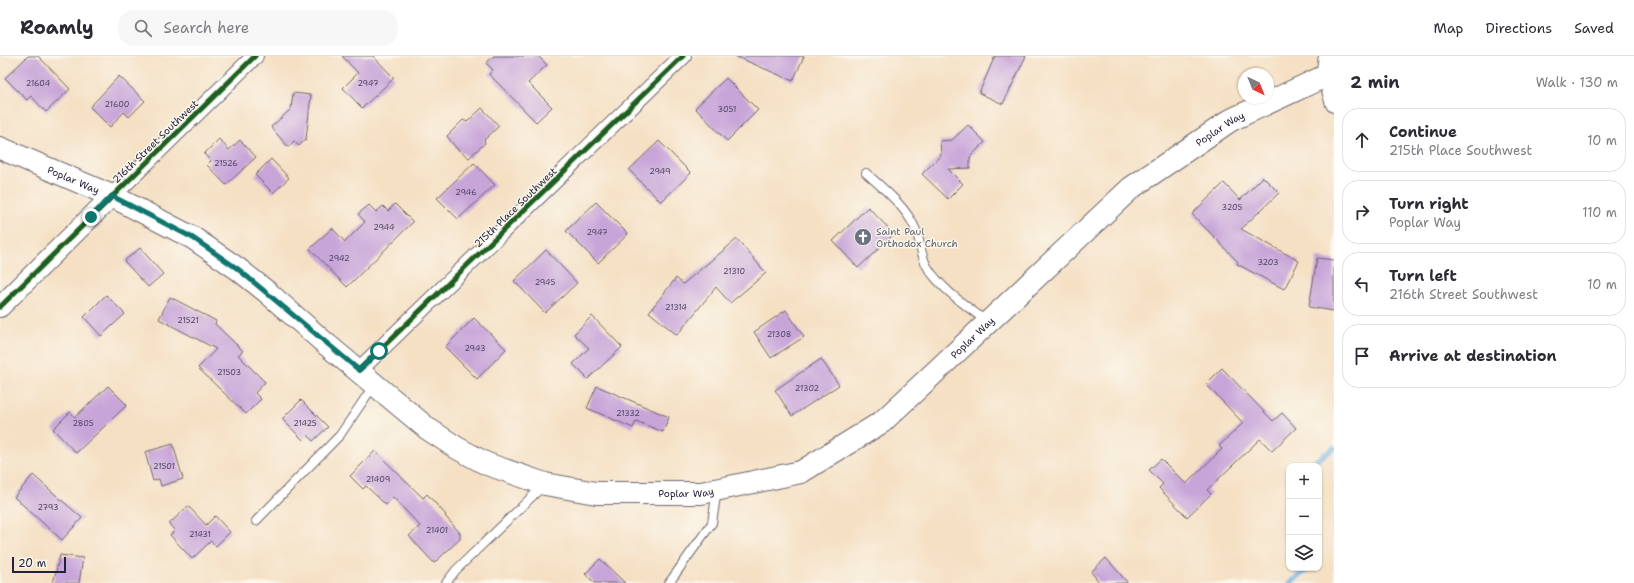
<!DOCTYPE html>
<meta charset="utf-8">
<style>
:root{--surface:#fff;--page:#f7f7f7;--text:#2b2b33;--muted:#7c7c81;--line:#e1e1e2}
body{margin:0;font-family:"Shantell Sans",sans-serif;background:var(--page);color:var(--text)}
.controls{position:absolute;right:12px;bottom:12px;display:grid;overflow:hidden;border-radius:8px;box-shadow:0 1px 3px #0004}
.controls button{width:36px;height:36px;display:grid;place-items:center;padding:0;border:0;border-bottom:1px solid var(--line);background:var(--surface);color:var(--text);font:20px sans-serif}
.compass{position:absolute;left:1238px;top:12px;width:36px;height:36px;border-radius:50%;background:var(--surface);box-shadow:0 1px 3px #0004;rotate:137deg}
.scale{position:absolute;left:12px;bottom:10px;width:54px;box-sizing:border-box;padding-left:4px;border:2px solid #22223b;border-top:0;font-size:11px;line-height:14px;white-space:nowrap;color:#22223b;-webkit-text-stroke:3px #fbf7ec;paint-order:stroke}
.stop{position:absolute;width:12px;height:12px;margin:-9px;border:3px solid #0f766e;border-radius:50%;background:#fff}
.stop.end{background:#0f766e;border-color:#fff;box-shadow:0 1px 4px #0008}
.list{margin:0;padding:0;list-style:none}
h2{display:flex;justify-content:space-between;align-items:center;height:52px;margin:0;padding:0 16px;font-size:17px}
h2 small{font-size:13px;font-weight:400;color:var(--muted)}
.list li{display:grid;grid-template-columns:26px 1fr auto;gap:12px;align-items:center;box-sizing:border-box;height:64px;margin:0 8px 8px;padding:0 8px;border:1px solid var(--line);border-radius:16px}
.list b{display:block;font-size:15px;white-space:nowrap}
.list p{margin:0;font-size:13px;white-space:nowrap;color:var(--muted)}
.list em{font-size:13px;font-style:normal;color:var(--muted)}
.icon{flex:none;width:22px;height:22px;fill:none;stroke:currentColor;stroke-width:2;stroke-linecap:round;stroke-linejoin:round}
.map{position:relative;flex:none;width:1334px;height:527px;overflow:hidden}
header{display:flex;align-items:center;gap:24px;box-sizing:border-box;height:56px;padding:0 20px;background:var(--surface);border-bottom:1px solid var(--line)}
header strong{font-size:19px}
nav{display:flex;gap:22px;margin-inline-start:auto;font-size:14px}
.search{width:280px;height:36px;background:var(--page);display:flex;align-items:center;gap:10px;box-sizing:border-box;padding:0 14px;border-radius:16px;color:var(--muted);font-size:15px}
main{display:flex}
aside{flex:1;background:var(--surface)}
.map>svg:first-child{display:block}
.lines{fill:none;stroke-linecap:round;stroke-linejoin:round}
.stream{stroke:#70aee2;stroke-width:5.5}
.building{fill:#c8a5d9}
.service-casing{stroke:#6c646b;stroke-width:10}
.minor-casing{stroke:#6c646b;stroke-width:18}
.tertiary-casing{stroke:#6c646b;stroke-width:22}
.secondary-casing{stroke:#6c646b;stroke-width:24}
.service{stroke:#fff;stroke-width:8}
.minor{stroke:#fff;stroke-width:16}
.tertiary{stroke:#fff;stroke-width:20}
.secondary{stroke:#fff;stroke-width:22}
.cycleway-casing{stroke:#fbf7ec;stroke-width:8}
.cycleway{stroke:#1b5e20;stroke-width:5}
.route{stroke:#0f766e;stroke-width:5}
.labels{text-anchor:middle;stroke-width:3;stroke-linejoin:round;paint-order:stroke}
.number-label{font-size:8px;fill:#4c4362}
.street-label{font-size:10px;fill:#22223b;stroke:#fbf7ec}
.worship-label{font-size:10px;fill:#5b616d;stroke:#fbf7ec;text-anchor:start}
</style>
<header>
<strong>Roamly</strong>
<div class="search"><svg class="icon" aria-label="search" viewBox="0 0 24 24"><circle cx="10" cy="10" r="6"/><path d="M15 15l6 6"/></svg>Search here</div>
<nav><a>Map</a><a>Directions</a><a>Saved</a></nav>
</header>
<main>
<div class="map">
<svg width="1334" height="527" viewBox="0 0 1334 527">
<rect width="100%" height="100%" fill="#fbf7ec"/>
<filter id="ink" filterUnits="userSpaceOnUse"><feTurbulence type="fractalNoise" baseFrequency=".025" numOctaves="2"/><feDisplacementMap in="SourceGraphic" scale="8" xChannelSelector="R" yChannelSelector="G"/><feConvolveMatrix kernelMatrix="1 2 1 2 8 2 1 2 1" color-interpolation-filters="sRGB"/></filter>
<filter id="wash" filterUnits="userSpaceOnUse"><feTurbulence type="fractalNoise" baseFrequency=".012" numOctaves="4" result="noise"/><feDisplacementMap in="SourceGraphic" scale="16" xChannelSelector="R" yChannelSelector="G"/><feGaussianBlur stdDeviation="0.9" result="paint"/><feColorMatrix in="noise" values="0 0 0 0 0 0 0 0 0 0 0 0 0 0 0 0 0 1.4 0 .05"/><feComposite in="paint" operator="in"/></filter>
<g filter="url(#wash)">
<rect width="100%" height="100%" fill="#f5e0c4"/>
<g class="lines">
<path class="stream" d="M1308,410L1334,392
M1289,438L1287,456L1289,458
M1290,527L1309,512"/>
</g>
<g id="blocks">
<path class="building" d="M28,0H38L70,33L46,56L31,40L27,44L5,22Z
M342,0H373L394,22L362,52L343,32L358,17Z
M494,0H538L547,9L528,27L552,51L536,66L489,18L493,14L486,7Z
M735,0H804L793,25Z
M995,0H1026L1003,48L979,37Z
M119,20L145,45L129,61L124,56L110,71L90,51Z
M726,22L758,54L727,85L695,52Z
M293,37L311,39L306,83L299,90L294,85L288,91L271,71L291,53Z
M482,52L499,70L484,84L485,87L469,102L456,92L447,80L463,64L467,66Z
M968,69L985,86L970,101V112L948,113L963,128L948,143L922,118L941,99L940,85L952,84Z
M219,83L229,94L240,84L256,101L226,129L207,109L211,105L204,98Z
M659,85L691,117L661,146L629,114Z
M271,103L289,122L273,137L255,119Z
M474,107L495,129L458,163L437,142Z
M1263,121L1279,137L1241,173L1299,205L1284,233L1237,208L1238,206L1192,158L1224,127L1240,144Z
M596,146L628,178L598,207L566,175Z
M395,148L413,166L347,231L310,193L332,172L345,186L365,166L358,158L369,149L376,156L383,150L388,155Z
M868,151L894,178L858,212L833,185Z
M737,183L766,217L730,247L716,231L677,279L649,256L676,222L683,228Z
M140,192L163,218L148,231L124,205Z
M546,194L577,227L545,257L514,225Z
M1317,202L1334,204V255L1309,251Z
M106,239L125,258L101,280L84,261Z
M170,241L216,265L215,268L243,295L238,299L265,326L255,337L261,343L246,358L198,312L216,293L159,263Z
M786,254L804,281L771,302L754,276Z
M592,260L622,291L588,323L573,308L589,292L574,278Z
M474,262L506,293L477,323L445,291Z
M821,303L839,329L792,360L775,334Z
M1222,312L1273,365L1282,357L1296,372L1272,395L1260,383L1207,434L1211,438L1187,461L1159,432L1163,428L1149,414L1161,403L1186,428L1222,393L1219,390L1243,367L1206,328Z
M108,330L127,349L76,397L53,373L70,356L75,361Z
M597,330L669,361L663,376L636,365L633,372L587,352Z
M301,344L328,371L313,385L308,379L303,384L282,363Z
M173,388L183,423L161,430L159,423L153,425L145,396Z
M375,395L423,442L427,438L446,459L445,460L460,477V483L434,507L409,480L420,470L393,441L386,449L366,430L363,433L350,420Z
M33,419L82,462L62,484L14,441Z
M188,450L206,469L215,460L230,476L216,490L211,485L192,503L170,479L175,475L169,468Z
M60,499L83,502L79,527H53Z
M1106,502L1128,527H1100L1091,516Z
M600,503L625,527H595L585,518Z"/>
</g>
</g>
<g filter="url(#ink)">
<use href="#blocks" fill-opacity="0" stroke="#6c646b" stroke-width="1"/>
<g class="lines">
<defs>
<path id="service" d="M866,117C883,132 906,151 915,172C921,185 920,200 928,212C942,234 967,250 987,266
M256,465L340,379L374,329
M446,527L456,514L543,430
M669,527L712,467L717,434"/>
<path id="minor" d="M1326,21L1334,48
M112,140L255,0
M359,314L683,0"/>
<path id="tertiary" d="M1326,21L1329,0
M0,251L112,140"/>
<g id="secondary">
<path id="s1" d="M0,92L112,140L193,182L238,213L267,236L326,288L428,373L457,392L487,408L545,428L596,437H701L801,416L882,366L1131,132L1231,64L1334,16"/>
</g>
</defs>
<use href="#service" class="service-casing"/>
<use href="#minor" class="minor-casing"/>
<use href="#tertiary" class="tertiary-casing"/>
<use href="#secondary" class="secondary-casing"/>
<use href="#service" class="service"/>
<use href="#minor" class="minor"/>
<use href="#tertiary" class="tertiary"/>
<use href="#secondary" class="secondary"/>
<defs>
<path id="cycleway" d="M0,251L255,0
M359,314L683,0"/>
</defs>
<use href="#cycleway" class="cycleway-casing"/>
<use href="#cycleway" class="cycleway"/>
</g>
</g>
<g class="lines" filter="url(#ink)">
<path class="route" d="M91,161L112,140L193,182L238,213L359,314L379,295"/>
</g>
<defs>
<symbol id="church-disc" viewBox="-11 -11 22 22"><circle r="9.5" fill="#6b7280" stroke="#fbf7ec"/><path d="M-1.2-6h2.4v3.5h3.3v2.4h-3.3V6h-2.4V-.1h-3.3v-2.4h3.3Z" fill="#fff"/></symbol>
</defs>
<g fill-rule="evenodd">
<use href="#church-disc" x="853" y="171" width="20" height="20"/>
</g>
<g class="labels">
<g class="number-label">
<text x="38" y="30">21604</text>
<text x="368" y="30">2947</text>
<text x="117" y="51">21600</text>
<text x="727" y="56">3051</text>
<text x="226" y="110">21526</text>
<text x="660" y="118">2949</text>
<text x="466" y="139">2946</text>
<text x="1232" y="154">3205</text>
<text x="384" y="174">2944</text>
<text x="597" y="179">2947</text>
<text x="339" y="205">2942</text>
<text x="1268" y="209">3203</text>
<text x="734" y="218">21310</text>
<text x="545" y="229">2945</text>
<text x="676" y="254">21314</text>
<text x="188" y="267">21521</text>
<text x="779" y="281">21308</text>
<text x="475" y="295">2943</text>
<text x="229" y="319">21503</text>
<text x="807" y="335">21302</text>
<text x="628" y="360">21332</text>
<text x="83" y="370">2805</text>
<text x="305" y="370">21425</text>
<text x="164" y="413">21501</text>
<text x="378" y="426">21409</text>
<text x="48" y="454">2793</text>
<text x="437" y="477">21401</text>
<text x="200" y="481">21431</text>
</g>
<g class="street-label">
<text dy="4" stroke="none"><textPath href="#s1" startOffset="1449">Poplar Way</textPath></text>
<text transform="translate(155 85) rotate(-44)" y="4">216th Street Southwest</text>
<text dy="4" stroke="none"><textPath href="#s1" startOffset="80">Poplar Way</textPath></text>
<text transform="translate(515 151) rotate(-44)" y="4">215th Place Southwest</text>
<text dy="4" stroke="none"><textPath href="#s1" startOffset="1124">Poplar Way</textPath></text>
<text dy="4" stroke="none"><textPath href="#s1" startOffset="788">Poplar Way</textPath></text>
</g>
<g class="worship-label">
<text x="876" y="179">Saint Paul<tspan x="876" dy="12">Orthodox Church</tspan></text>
</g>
</g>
</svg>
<div class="controls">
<button>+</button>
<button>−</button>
<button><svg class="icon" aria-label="layers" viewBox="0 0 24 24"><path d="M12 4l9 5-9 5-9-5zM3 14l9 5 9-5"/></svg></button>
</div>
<svg class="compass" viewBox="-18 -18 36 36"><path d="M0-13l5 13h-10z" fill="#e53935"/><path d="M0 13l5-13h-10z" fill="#7c7c81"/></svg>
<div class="scale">20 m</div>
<div class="stop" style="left:379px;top:295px"></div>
<div class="stop end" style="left:91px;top:161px"></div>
</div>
<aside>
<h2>2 min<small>Walk · 130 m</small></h2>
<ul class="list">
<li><svg class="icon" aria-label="ahead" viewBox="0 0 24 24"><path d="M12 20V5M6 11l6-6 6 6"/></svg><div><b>Continue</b><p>215th Place Southwest</p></div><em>10 m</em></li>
<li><svg class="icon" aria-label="right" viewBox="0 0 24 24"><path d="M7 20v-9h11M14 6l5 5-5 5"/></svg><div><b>Turn right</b><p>Poplar Way</p></div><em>110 m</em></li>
<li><svg class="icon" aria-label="left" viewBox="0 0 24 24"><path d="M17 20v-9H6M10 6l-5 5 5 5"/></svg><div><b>Turn left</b><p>216th Street Southwest</p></div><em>10 m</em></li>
<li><svg class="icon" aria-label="arrive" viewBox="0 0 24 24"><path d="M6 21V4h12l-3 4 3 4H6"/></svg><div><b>Arrive at destination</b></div></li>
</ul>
</aside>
</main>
